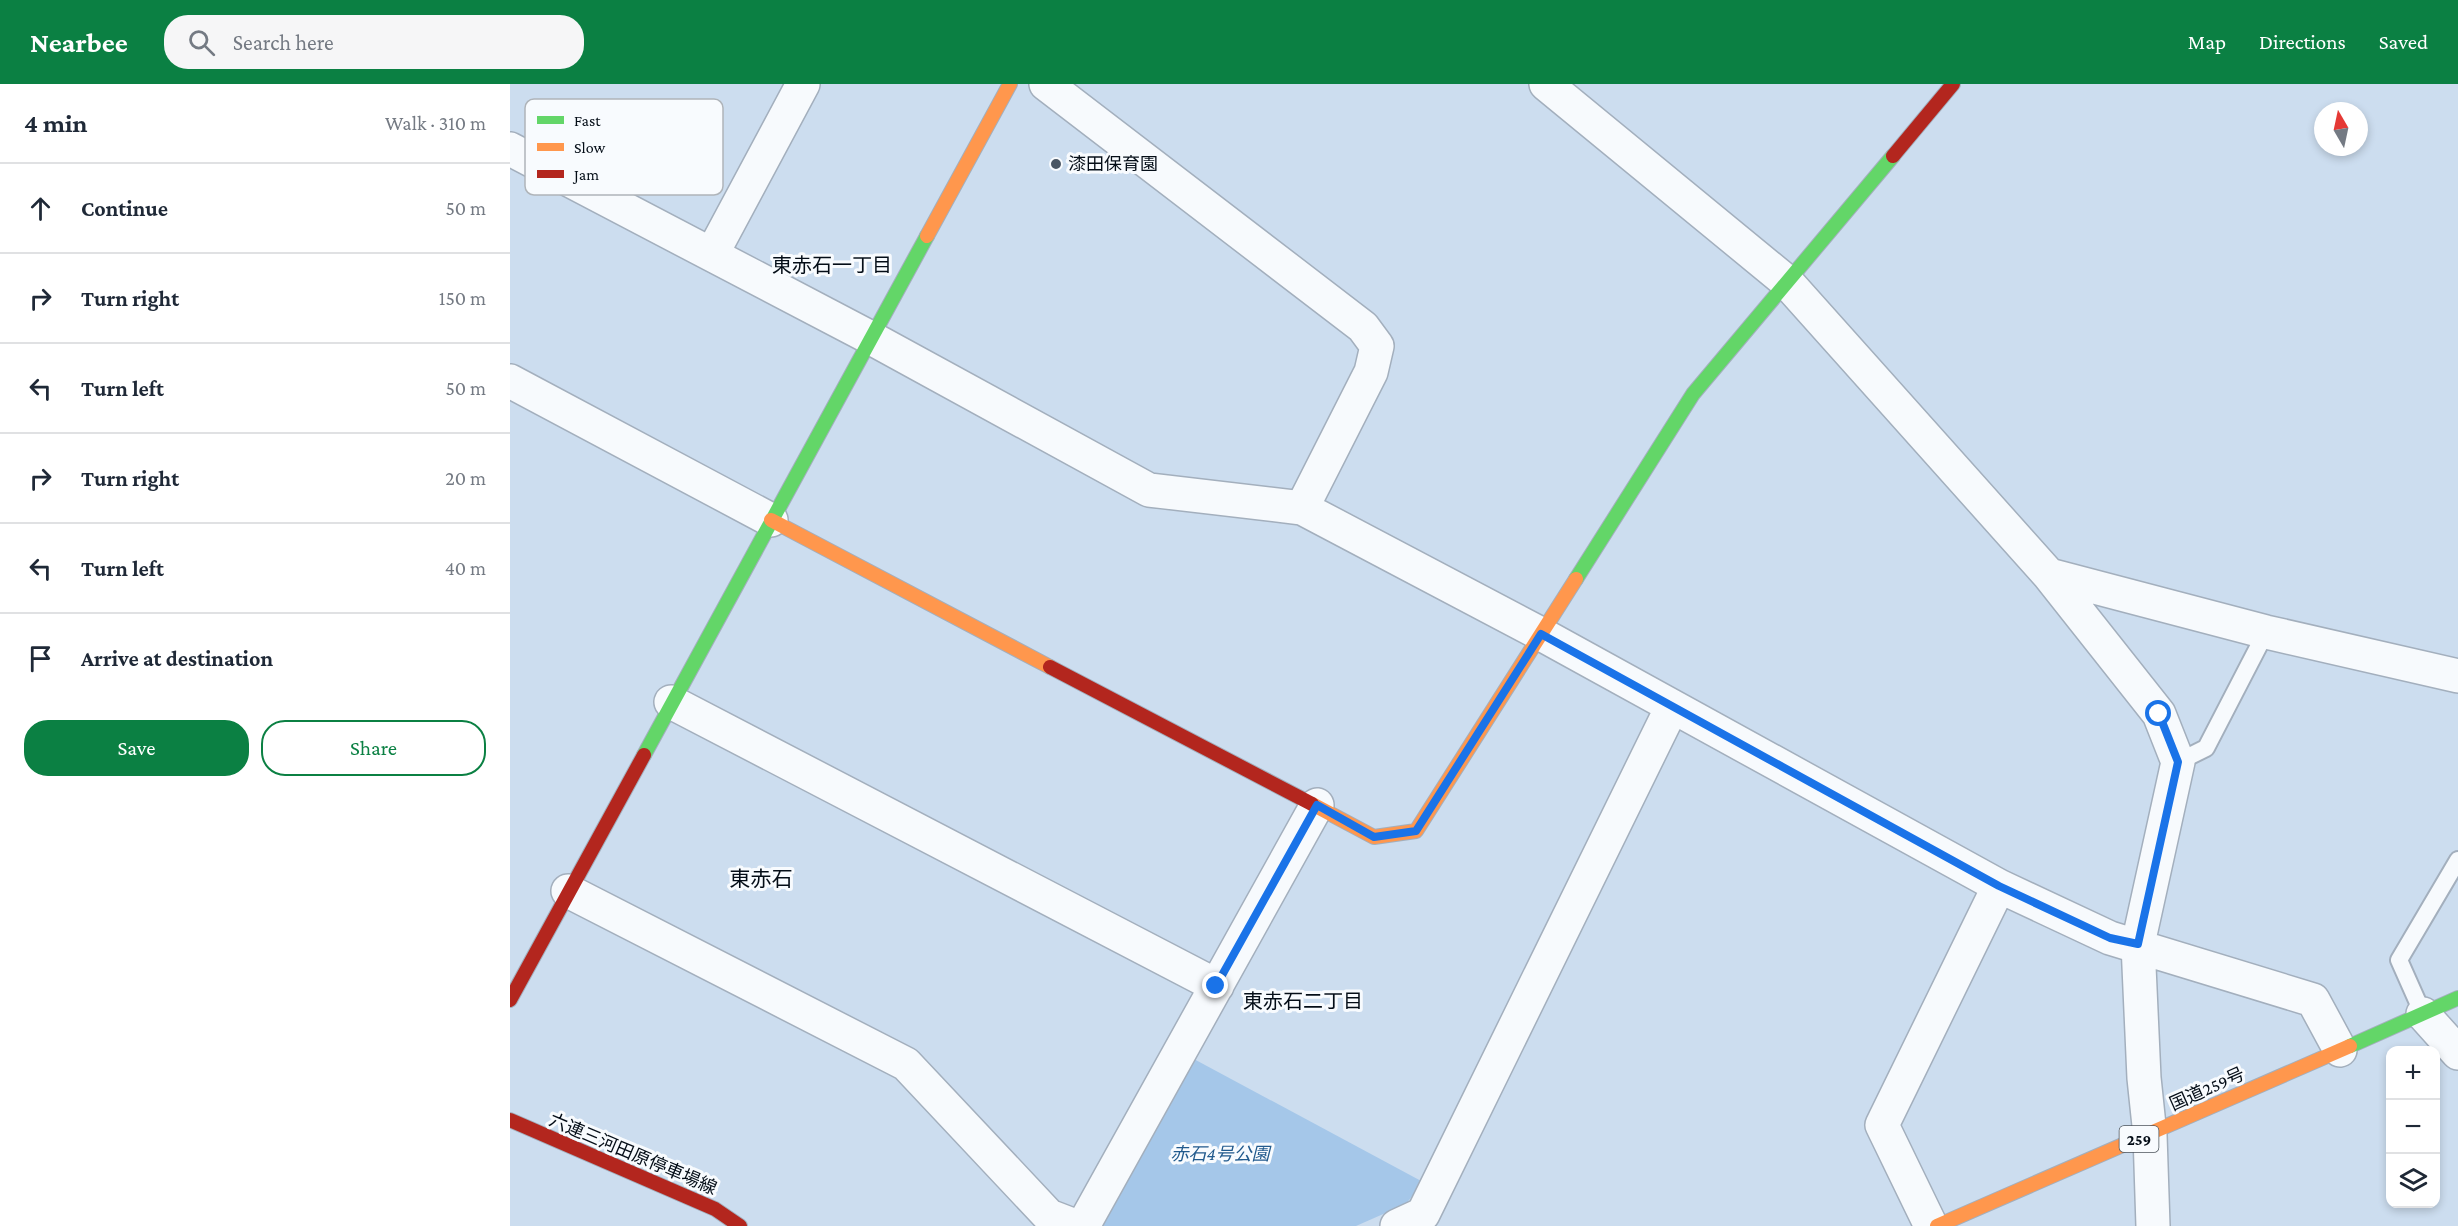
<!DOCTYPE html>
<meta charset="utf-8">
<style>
:root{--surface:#fff;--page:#f6f6f7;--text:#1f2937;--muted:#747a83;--line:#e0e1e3;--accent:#0b8043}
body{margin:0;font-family:"Crimson Pro","Noto Sans JP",serif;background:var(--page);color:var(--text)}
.controls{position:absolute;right:18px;bottom:18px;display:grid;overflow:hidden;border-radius:12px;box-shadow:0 3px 9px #0003}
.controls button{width:54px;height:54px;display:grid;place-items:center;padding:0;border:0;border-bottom:2px solid var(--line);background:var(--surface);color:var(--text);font:30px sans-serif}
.compass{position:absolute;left:1804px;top:18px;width:54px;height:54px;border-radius:50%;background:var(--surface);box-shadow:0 3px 9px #0003;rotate:351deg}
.stop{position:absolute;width:18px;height:18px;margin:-14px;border:4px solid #1a73e8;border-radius:50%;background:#fff}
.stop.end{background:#1a73e8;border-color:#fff;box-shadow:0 2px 6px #0008}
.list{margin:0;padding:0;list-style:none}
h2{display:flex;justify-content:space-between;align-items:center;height:78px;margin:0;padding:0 24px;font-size:26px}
h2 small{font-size:20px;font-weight:400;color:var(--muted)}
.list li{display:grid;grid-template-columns:39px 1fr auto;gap:18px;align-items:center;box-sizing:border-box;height:90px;padding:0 24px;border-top:2px solid var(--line)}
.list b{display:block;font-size:22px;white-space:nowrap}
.list em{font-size:20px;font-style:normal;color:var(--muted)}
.actions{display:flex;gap:12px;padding:18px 24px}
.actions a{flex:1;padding:14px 0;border:2px solid var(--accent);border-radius:24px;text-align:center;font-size:21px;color:var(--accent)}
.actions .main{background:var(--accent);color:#fff}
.icon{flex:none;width:33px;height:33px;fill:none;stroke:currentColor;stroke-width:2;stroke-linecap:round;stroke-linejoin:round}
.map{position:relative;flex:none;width:1948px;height:1142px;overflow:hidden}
header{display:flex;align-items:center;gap:36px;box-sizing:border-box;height:84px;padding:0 30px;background:var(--accent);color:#fff}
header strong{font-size:28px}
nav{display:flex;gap:33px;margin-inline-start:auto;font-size:21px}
.search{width:420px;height:54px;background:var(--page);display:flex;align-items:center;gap:15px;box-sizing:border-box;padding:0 21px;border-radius:24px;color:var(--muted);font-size:22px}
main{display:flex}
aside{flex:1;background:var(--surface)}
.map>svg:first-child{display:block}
.green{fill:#a5c7e9}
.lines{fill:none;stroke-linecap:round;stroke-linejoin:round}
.lane-casing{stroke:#a3afbd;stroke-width:20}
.street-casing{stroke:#a3afbd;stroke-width:36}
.fast-casing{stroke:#a3afbd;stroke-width:16}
.slow-casing{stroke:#a3afbd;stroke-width:16}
.jam-casing{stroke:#a3afbd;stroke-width:16}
.lane{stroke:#f7fafd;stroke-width:16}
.street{stroke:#f7fafd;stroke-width:33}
.fast{stroke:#63d668;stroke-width:14}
.slow{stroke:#ff974d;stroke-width:14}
.jam{stroke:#b3261e;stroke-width:14}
.route{stroke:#1a73e8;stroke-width:8}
.poi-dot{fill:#4a5663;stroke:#f8fbfe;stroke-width:2}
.labels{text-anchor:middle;stroke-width:6;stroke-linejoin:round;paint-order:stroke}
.shield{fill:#f8fbfe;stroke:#4d545c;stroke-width:1.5}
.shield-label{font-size:16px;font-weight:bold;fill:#040d17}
.poi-label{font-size:18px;fill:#040d17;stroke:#f8fbfe;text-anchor:start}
.street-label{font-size:18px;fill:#040d17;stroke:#f8fbfe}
.park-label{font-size:18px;font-style:italic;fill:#215a8d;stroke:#f8fbfe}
.neighbourhood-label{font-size:20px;fill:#040d17;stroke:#f8fbfe}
.quarter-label{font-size:21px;fill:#040d17;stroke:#f8fbfe}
.key{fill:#f8fbfe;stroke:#afb4b9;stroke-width:1.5}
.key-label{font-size:16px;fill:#040d17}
</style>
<header>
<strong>Nearbee</strong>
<div class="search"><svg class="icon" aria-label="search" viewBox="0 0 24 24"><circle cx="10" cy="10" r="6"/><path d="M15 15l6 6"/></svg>Search here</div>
<nav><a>Map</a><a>Directions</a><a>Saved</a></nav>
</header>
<main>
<aside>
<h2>4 min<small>Walk · 310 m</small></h2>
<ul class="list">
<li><svg class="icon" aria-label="ahead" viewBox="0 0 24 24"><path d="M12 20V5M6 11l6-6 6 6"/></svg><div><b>Continue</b></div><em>50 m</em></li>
<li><svg class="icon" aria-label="right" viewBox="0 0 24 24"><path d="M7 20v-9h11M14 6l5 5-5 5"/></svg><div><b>Turn right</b></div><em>150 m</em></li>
<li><svg class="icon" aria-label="left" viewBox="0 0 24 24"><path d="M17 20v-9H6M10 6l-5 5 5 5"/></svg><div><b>Turn left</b></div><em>50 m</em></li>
<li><svg class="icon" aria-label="right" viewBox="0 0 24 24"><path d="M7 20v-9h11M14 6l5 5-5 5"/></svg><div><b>Turn right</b></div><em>20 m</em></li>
<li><svg class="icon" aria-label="left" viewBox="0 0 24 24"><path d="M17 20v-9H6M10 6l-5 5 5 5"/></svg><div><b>Turn left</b></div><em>40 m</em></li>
<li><svg class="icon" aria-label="arrive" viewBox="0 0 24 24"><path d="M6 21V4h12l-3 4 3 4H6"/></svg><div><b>Arrive at destination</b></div></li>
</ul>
<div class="actions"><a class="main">Save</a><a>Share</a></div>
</aside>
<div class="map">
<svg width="1948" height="1142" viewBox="0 0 1948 1142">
<rect width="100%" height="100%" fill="#ccddef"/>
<path class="green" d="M682,974L913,1098L896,1120L846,1142H593L589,1137Z"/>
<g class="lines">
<defs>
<path id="lane" d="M1668,678L1696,664L1756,548
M1913,930L1889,876L1948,776"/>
<path id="street" d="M536,0L853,243L867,262L861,288L792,424L1031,550L1489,802L1600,854L1803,916L1830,966
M1036,0L1277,198L1539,491L1649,630L1668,678L1628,860L1634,994L1640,1051L1643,1142
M0,65L361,254L639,406L792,424
M202,170L293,0
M0,297L261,436
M1539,491L1756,548L1948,592
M161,618L707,902
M58,807L396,980L539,1132L565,1142
M1913,930L1948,969
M573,1142L807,721
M887,1142L913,1130L1162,623
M1421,1142L1372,1041L1489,802"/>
<path id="fast" d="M1066,495L1183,310L1383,72
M134,671L417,152
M1840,962L1948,914"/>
<path id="slow" d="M417,152L500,0
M261,436L540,583
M802,720L864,753L906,747L1066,495
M1427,1142L1840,962"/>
<path id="jam" d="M1383,72L1443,0
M540,583L802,720
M0,916L134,671
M0,1036L205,1125L230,1142"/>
</defs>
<use href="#lane" class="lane-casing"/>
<use href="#street" class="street-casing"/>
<use href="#fast" class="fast-casing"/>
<use href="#slow" class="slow-casing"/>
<use href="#jam" class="jam-casing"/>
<use href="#lane" class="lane"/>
<use href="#street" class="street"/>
<use href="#fast" class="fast"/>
<use href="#slow" class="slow"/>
<use href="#jam" class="jam"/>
</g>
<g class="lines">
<path class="route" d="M706,902L807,721L864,753L906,747L1031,550L1489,802L1600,854L1628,860L1668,678L1649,630"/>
</g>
<circle class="poi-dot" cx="546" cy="80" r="6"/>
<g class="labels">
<rect class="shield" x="1609.5" y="1042" width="39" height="26" rx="4.5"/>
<g class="shield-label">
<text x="1629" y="1061">259</text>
</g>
<g class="poi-label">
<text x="558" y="86">漆田保育園</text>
</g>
<g class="street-label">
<text transform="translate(1697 1005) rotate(-24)" y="6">国道259号</text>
<text transform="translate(123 1070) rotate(23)" y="6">六連三河田原停車場線</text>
</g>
<g class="park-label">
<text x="710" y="1076">赤石4号公園</text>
</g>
<g class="neighbourhood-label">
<text x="322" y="188">東赤石一丁目</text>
<text x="793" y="924">東赤石二丁目</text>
</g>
<g class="quarter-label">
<text x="251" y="802">東赤石</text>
</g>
</g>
<rect x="15" y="15" width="198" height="96" rx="9" class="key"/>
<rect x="27" y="32" width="27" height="8" fill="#63d668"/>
<rect x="27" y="59" width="27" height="8" fill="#ff974d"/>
<rect x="27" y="86" width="27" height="8" fill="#b3261e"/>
<g class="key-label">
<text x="64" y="42">Fast</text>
<text x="64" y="69">Slow</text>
<text x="64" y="96">Jam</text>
</g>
</svg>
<div class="controls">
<button>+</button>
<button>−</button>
<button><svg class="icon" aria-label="layers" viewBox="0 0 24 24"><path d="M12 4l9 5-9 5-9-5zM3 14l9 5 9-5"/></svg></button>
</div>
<svg class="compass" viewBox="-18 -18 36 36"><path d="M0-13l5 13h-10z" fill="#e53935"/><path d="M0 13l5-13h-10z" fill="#747a83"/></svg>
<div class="stop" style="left:1649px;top:630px"></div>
<div class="stop end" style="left:706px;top:902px"></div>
</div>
</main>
